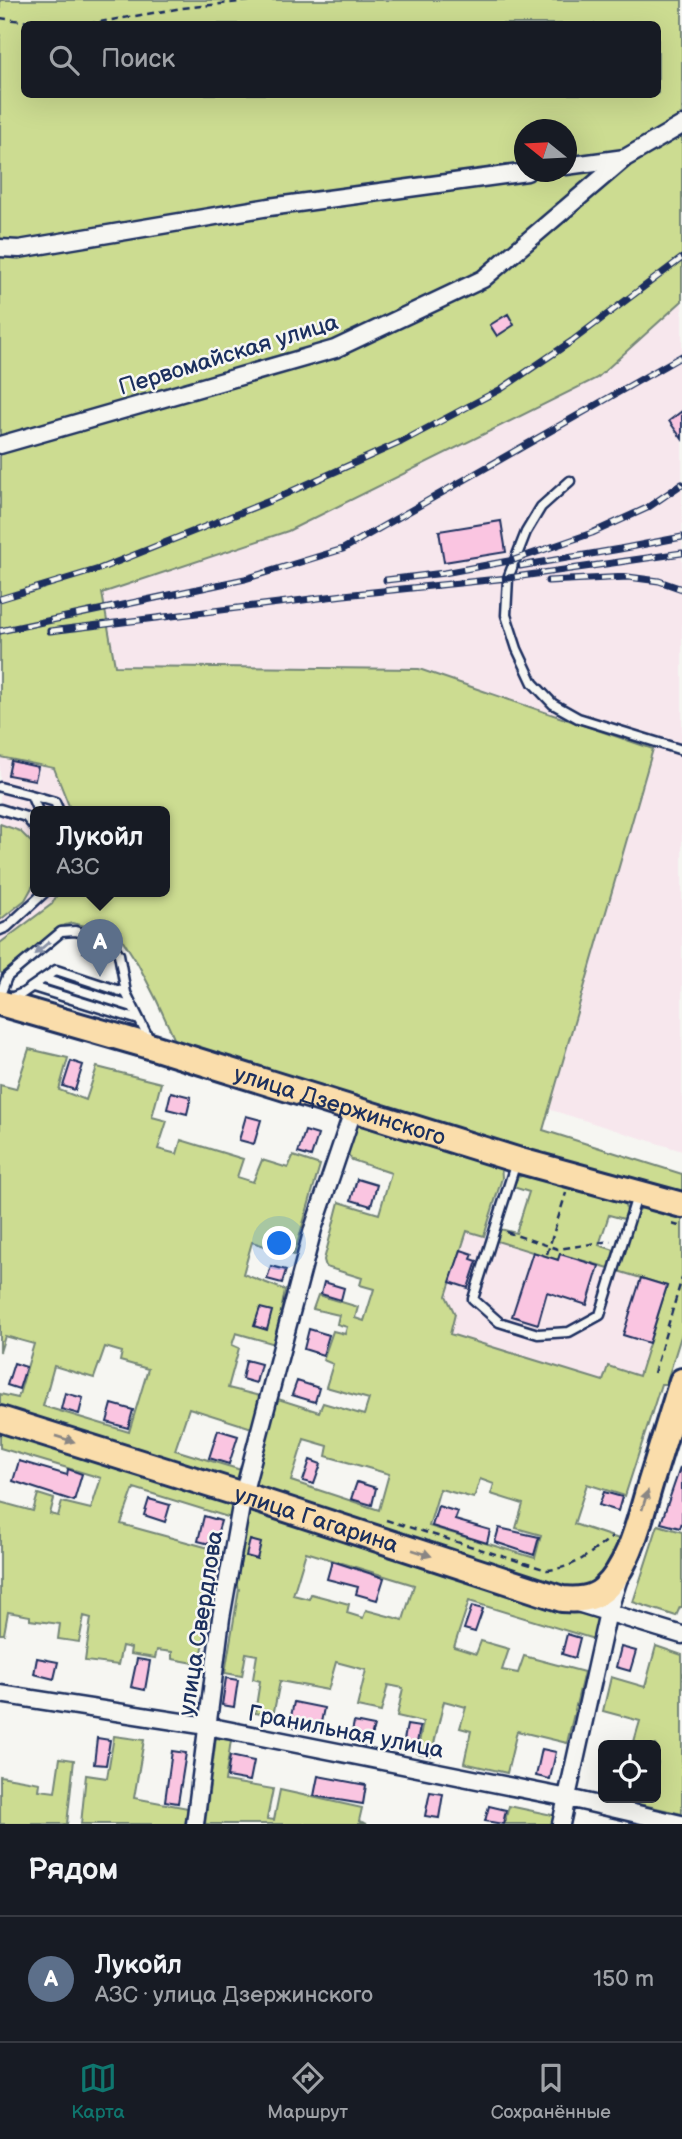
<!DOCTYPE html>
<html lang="ru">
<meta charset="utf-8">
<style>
:root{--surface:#171b24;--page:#242831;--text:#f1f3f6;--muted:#9ea1a6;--line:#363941;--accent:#0f766e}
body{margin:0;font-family:"Balsamiq Sans",sans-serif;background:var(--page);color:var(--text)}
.controls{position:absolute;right:21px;bottom:21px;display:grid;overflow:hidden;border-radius:10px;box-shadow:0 7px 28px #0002}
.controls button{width:63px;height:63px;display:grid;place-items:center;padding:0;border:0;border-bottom:2px solid var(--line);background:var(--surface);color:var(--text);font:35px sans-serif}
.compass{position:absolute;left:514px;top:119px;width:63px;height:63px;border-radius:50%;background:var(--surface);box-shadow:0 7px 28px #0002;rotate:288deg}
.you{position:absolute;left:280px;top:1244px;width:24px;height:24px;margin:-18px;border:5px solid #fff;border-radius:50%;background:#1a73e8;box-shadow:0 0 0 10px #1a73e833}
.badge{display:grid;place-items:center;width:46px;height:46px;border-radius:50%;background:var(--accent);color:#fff;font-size:23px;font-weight:700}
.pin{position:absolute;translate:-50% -58px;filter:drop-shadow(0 2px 4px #0008)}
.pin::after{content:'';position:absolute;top:37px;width:24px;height:21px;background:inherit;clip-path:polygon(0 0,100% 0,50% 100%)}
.popup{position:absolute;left:30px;top:806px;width:140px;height:91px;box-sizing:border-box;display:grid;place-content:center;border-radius:10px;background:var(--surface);filter:drop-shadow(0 2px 5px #0005);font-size:23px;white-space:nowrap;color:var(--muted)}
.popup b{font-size:26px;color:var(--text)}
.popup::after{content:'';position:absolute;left:50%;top:100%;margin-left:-14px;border:14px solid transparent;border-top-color:var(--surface)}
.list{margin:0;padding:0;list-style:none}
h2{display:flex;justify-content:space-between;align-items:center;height:91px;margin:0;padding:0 28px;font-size:30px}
h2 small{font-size:23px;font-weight:400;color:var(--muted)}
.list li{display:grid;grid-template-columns:46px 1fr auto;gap:21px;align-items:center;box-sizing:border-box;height:126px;padding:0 28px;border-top:2px solid var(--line)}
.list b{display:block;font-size:26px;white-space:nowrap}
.list p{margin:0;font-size:23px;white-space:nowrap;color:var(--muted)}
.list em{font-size:23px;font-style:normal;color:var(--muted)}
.icon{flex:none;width:38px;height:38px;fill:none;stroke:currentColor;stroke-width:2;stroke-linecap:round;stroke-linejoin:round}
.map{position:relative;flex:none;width:682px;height:1824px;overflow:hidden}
.search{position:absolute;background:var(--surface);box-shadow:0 7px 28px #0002;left:21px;right:21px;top:21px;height:77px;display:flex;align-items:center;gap:18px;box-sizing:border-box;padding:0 24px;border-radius:10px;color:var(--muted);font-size:26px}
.sheet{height:217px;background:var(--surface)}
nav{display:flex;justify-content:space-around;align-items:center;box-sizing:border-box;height:98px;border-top:2px solid var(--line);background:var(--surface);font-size:19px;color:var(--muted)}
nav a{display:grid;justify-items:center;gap:4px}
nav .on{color:var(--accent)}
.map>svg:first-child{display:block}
.built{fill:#f7e7ed}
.green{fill:#ccdc91;stroke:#748678;stroke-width:2;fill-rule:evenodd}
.building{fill:#fac5e1;stroke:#1b2f5e;stroke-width:2}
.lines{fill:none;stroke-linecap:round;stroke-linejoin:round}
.service-casing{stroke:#1b2f5e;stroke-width:13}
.minor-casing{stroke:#1b2f5e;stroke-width:21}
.primary-casing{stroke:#1b2f5e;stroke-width:30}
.path{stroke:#1b2f5e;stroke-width:2.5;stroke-dasharray:7 5;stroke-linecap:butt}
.service{stroke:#f6f6f2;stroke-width:8}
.minor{stroke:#f6f6f2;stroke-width:16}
.primary{stroke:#faddab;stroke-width:24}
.rail-casing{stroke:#1b2f5e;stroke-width:7}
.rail{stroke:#f6f6f2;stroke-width:4.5;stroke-dasharray:13;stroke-linecap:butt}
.oneway{fill:#8892a8}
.oneway2{fill:#8a8684}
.labels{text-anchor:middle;stroke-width:5;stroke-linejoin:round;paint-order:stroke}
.street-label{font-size:23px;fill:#1b2f5e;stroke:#f6f6f2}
</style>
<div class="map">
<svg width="682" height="1824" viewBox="0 0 682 1824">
<rect width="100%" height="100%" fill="#f6f6f2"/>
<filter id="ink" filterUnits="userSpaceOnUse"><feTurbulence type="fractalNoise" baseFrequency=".0143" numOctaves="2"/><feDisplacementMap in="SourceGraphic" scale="14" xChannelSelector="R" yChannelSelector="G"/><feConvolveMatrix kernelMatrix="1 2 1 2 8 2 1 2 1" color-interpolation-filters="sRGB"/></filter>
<g filter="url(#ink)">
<path class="built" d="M682,301V1151L548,1109L653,749L419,669L115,666L102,592L288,531L597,378Z
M0,757L54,768L71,811H35V891H59L52,904L0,943Z
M467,1231L557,1260L560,1254L667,1286L639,1376L603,1381L450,1334L446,1296Z"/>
<path class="green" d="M0,0H682V301L597,378L288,531L102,593L115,666L419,669L653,749L543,1130L682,1174V1199L177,1045L157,1001L138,964L122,939L105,930L72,923L59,927L3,974L0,972V943L52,904L59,891H165V811H71L54,768L0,757ZM24,24H658V94H24ZM524,130H566V172H524Z
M0,824L20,831L34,845L35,882L25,900L0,920Z
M29,1049L68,1058L59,1090L86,1100L97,1067L161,1083L152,1117L167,1121L158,1149L177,1154L181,1140L243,1159L237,1177L253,1182L262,1160L288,1168L293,1156L320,1165L294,1255L252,1242L243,1274L285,1290L275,1344L236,1333L232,1345L239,1348L228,1388L260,1396L252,1428L189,1408L175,1450L241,1470L238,1484L0,1410V1394L18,1398L34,1344L5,1336L0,1352V1085L16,1089ZM105,1347L122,1352L120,1361L148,1369L129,1432L43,1406L54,1366L94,1378Z
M368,1121L501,1162L502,1178L484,1236L467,1231L446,1296L455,1314L450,1334L603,1381L608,1366L639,1376L667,1286L618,1271L636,1213L647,1203L682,1214V1333L666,1384H661L625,1496L587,1484L574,1524L622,1540L615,1562L591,1585L573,1588L554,1587L252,1489L275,1398L319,1412L323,1403L364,1415L369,1399L326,1387L333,1364L323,1360L333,1331L345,1334L347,1327L337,1324L339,1315L313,1309L318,1295L358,1307L355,1318L364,1321L374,1289L360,1285L362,1278L326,1267L324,1260L339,1202L379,1214L391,1173L352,1160L347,1153L357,1126ZM304,1439L328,1446L326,1456L389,1474L379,1510L291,1481ZM480,1479L494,1484L491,1494L523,1504L516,1528L541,1535L535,1558L429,1526L440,1489L474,1498Z
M537,1171L620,1194L627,1210L624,1219L609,1215L599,1245L614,1250L609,1268L560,1254L558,1260L497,1241L500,1229L516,1233L529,1192L513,1187L518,1177Z
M0,1428L235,1500L231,1518L134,1488L121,1524L220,1551L200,1664L172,1659V1652L157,1650L155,1658L130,1654L131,1648L122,1646L118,1665L85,1661L91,1618L84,1616L79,1642L58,1639L60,1624L30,1620V1616L8,1612L4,1634H0V1502L33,1511L38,1494L54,1499L50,1514L58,1516L62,1502L91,1509L101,1478L0,1448Z
M249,1505L596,1616L601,1627L597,1640L469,1601L454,1647L476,1654L481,1641L509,1649L502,1670L518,1673L524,1656L584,1672L567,1743L517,1731L507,1773L464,1763L471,1731L460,1728L466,1707L444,1701L431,1756L417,1753L423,1722L397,1716L403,1688L388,1685L381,1712L357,1707L366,1670L336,1662L328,1690L280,1681L273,1716L255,1713L260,1681L253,1679L257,1655L246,1653L242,1676L225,1673L239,1589L236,1585L246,1534L243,1531ZM306,1552L414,1585L403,1620L366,1610L363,1618L347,1613L349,1604L311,1594L309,1599L293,1595Z
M658,1525L682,1532V1607H680L676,1616L633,1602Z
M656,1646L682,1655V1814L639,1804L640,1798H656V1773L658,1762L656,1761V1745H633L640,1721L603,1711L611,1677L645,1687Z
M114,1736L144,1740L134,1798L188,1808L185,1824H81L86,1775L107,1778Z
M216,1738L231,1740L225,1781L273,1789L267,1819L274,1820L280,1790L362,1808L359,1821L367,1824H205Z
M60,1758L74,1760L67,1824H0V1776L40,1783L39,1790L55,1792Z
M509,1806L557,1816L555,1824H504Z"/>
<path class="building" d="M508,314L514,325L497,336L490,325Z
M682,411V439L669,421Z
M501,521L506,552L444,562L439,531Z
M11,761L38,767L35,780L8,775Z
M87,941L107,948L104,958L83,952Z
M71,1061L83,1065L75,1090L63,1086Z
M171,1092L191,1097L187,1114L167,1109Z
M246,1116L261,1120L254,1144L239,1140Z
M305,1131L318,1135L311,1157L298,1153Z
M357,1179L377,1185L371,1206L351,1200Z
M461,1250L473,1254L471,1259L477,1261L468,1288L450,1282Z
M533,1252L558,1260L560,1254L599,1266L587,1305L547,1292L538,1324L512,1316Z
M271,1266L286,1270L282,1283L267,1279Z
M641,1278L667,1286L649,1343L623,1335Z
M324,1282L344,1288L341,1300L321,1294Z
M260,1308L272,1311L267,1330L254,1326Z
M309,1329L329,1335L323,1355L304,1349Z
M246,1360L261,1364L256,1383L242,1379Z
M14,1363L26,1367L19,1389L7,1385Z
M297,1381L319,1388L315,1402L292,1395Z
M65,1393L83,1398L79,1414L61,1409Z
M112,1404L133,1410L128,1428L107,1422Z
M218,1430L238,1436L229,1464L209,1458Z
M310,1460L321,1464L314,1484L303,1481Z
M19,1461L67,1475L68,1469L82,1474L74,1501L13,1481Z
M680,1468L682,1469V1522L680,1528L661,1523Z
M357,1482L376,1488L372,1505L351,1499Z
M604,1492L622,1497L618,1511L599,1505Z
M149,1499L170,1505L165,1522L144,1515Z
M438,1506L458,1512L455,1520L490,1530L487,1543L432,1526Z
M204,1516L221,1521L214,1545L198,1541Z
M499,1528L539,1537L534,1555L495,1542Z
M250,1540L261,1543L257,1559L246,1556Z
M332,1561L384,1578L377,1600L356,1594L358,1587L327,1579Z
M472,1606L483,1609L475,1632L464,1629Z
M567,1634L580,1638L575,1658L562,1654Z
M621,1647L636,1651L630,1671L616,1667Z
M37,1658L58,1662L54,1679L34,1674Z
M137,1659L150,1661L145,1690L131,1687Z
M226,1678L238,1680L234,1707L222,1705Z
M294,1702L324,1708L319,1732L289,1726Z
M354,1722L374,1726L370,1741L351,1737Z
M407,1725L420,1727L416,1748L403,1745Z
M97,1738L110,1740L106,1765L94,1764Z
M542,1749L556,1752L550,1779L536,1776Z
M172,1751L186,1753L178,1803L165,1801Z
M230,1756L254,1761L250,1781L227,1777Z
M318,1776L366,1785L363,1804L314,1796Z
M430,1792L443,1794L439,1818L425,1816Z
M489,1806L506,1810L503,1824L485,1821Z"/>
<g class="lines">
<defs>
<path id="service" d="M570,481L541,507L526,532L508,578L506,615L517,649L533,683L553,704L578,718L682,750
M0,787L31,795L38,811
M31,795L55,802L59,811
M0,809L26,817L35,828
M0,930L7,927L46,891
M44,979L133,1007
M33,987L139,1020
M0,995L7,977L61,932L75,931L90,935L111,942L119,954L126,993L150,1041
M8,999L23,993L56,970L126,993
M516,1162L473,1299L499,1322L538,1334L569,1332L600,1315L637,1196"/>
<path id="minor" d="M566,166L625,158L682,125
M0,248L19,249L269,207L527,172
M0,445L335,349L483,279L625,158
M574,1602L682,1635
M0,1694L207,1726L568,1798L681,1824
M195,1824L221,1618L243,1495L313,1229L354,1108
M561,1824L608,1612L619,1578"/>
<g id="primary">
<path id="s1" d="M0,1003L153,1047L517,1160L682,1205"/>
<path id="s2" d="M0,1419L243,1495L562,1599C577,1600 591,1600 603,1590C631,1566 641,1513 652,1478C662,1446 672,1413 682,1381"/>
</g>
</defs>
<use href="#service" class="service-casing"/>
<use href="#minor" class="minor-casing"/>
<use href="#primary" class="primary-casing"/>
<path class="path" d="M0,18L43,24
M88,24L182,8L259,0
M672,1224L682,1227
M506,1232L558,1249L611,1241
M547,1254L566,1193
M654,1373L682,1278
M386,1520L547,1570C580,1567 586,1554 613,1537"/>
<use href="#service" class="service"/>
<use href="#minor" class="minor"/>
<use href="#primary" class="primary"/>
<defs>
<path id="rail" d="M520,566L620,549L682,537
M386,580L444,573L514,560L592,533L647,508L682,484
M548,581L628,577L659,581L682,589
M0,599L99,569L272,500L401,442L501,389L572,341L682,258
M0,631L245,579L343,549L682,356
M50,631L344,595L508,578L682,553"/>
</defs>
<use href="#rail" class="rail-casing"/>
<use href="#rail" class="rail"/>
</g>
<defs><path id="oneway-solid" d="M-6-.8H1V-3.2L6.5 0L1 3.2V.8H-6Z" transform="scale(1.75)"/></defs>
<use class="oneway" href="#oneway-solid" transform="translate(42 948) rotate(140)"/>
<g class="oneway2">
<use href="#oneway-solid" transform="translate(65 1439) rotate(17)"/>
<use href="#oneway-solid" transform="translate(645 1500) rotate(-73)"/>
<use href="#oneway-solid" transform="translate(422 1553) rotate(18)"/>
</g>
</g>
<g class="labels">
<g class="street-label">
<text transform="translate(228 354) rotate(-17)" y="8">Первомайская улица</text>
<text dy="8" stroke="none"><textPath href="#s1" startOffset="355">улица Дзержинского</textPath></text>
<text dy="8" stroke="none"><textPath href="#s2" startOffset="332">улица Гагарина</textPath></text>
<text transform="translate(200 1623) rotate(-81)" y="8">улица Свердлова</text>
<text transform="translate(346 1731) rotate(11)" y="8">Гранильная улица</text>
</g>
</g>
</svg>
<div class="controls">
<button><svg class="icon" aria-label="locate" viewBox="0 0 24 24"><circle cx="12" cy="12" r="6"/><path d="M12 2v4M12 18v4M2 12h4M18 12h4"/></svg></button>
</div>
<svg class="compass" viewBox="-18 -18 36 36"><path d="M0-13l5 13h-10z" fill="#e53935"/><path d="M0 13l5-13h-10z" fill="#9ea1a6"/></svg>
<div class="you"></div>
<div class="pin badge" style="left:100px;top:977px;background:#5c6f8a">A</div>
<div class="popup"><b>Лукойл</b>АЗС</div>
<div class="search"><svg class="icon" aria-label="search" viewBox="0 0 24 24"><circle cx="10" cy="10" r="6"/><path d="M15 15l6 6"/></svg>Поиск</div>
</div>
<section class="sheet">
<h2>Рядом<small></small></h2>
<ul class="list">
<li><span class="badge" style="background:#5c6f8a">A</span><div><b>Лукойл</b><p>АЗС · улица Дзержинского</p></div><em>150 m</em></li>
</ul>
</section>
<nav>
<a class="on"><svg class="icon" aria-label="map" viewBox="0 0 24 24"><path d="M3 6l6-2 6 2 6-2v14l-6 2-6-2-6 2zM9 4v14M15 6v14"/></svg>Карта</a>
<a><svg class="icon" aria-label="directions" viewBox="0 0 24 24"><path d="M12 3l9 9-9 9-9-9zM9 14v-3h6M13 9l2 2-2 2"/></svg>Маршрут</a>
<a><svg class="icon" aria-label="saved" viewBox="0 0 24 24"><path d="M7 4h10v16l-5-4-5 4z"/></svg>Сохранённые</a>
</nav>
